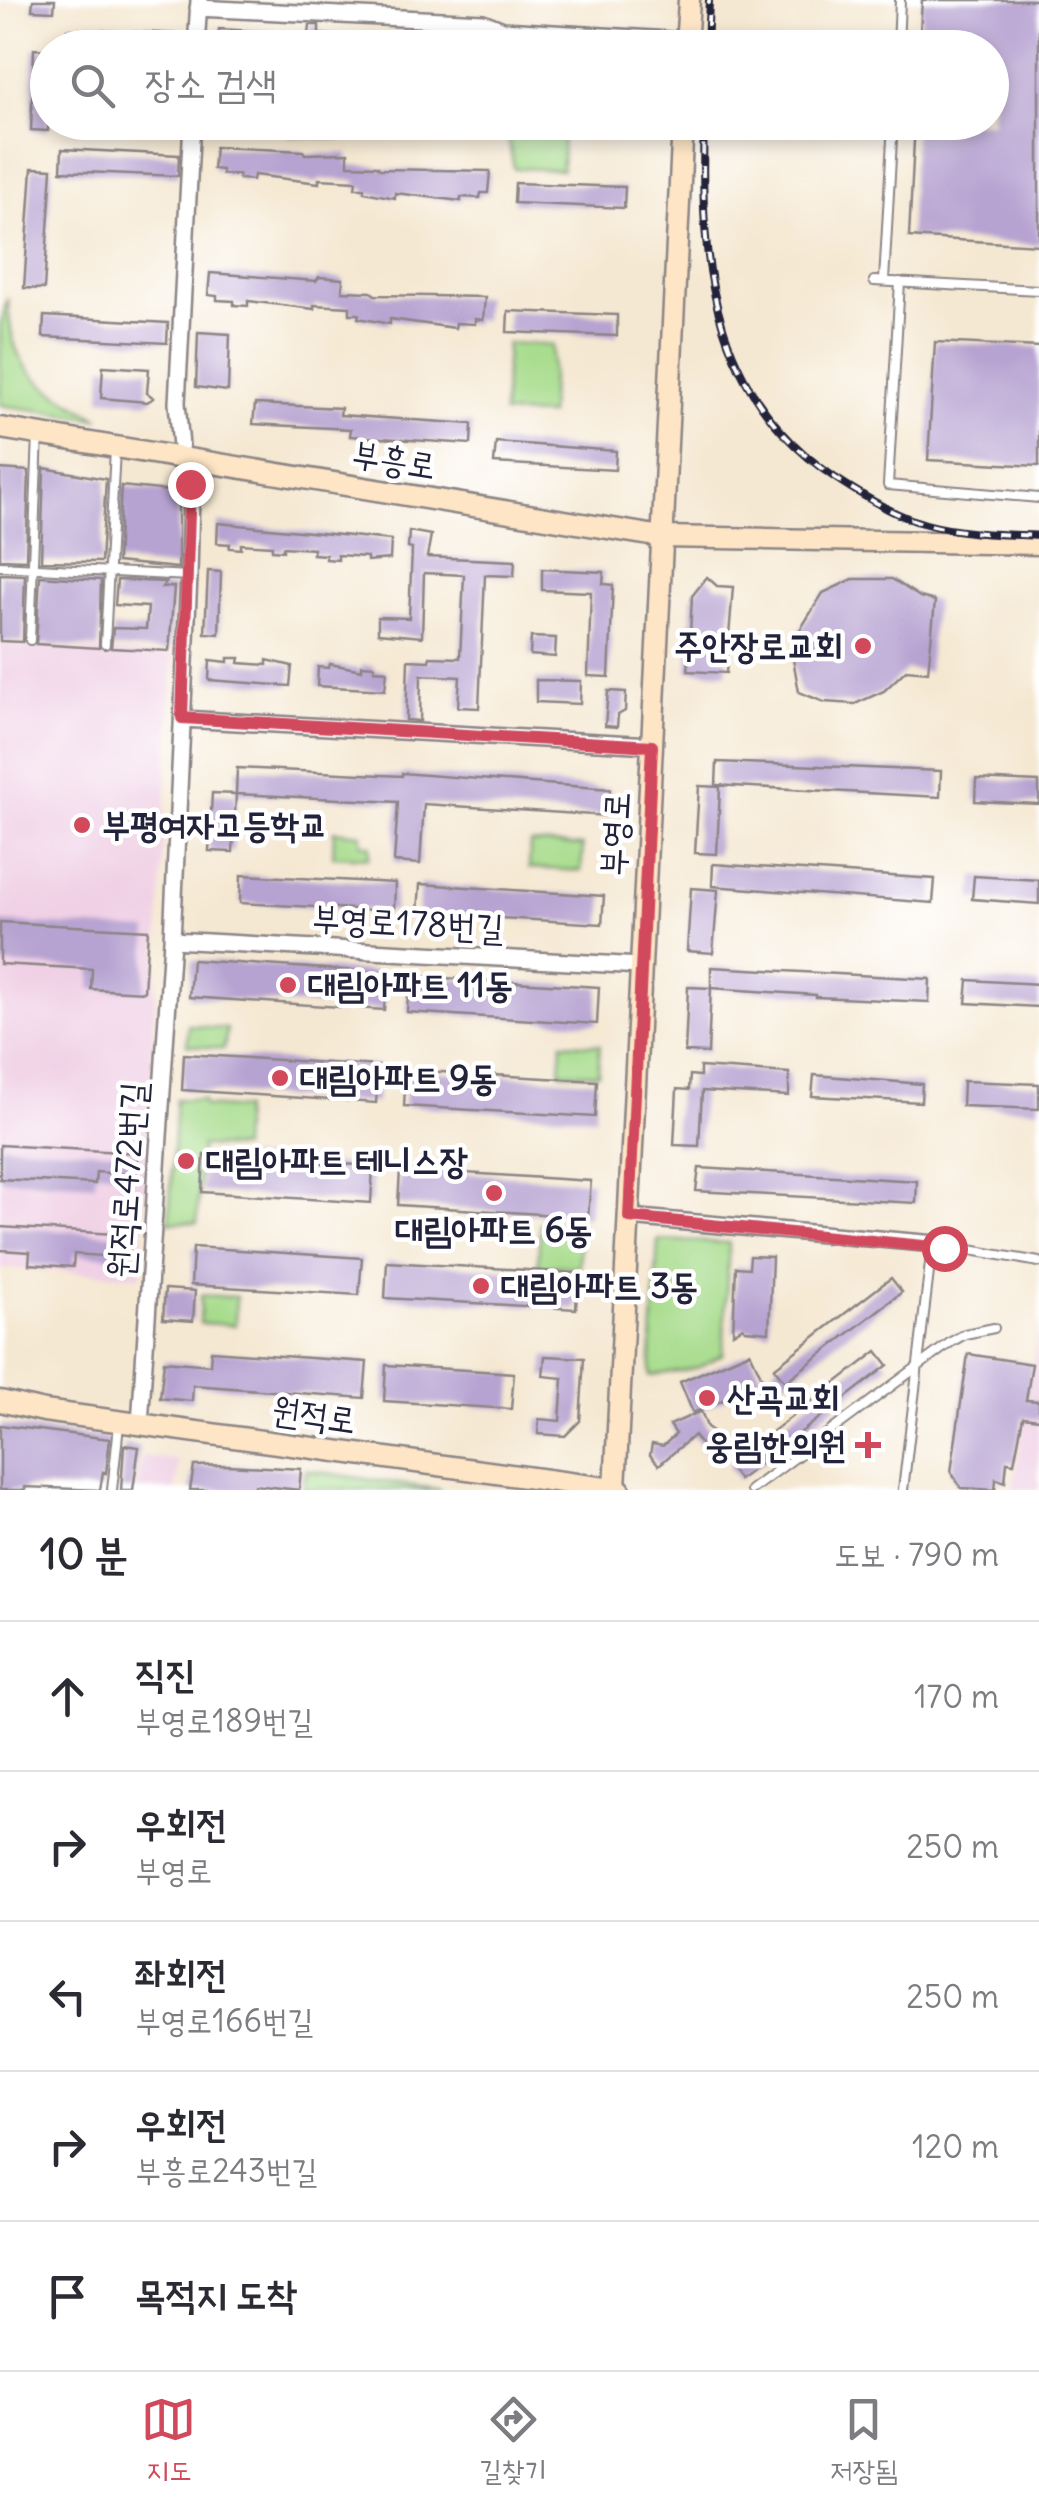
<!DOCTYPE html>
<html lang="ko">
<meta charset="utf-8">
<style>
:root{--surface:#fff;--page:#f7f7f7;--text:#2b2b33;--muted:#7c7c81;--line:#e1e1e2;--accent:#d1495b}
body{margin:0;font-family:Delius,"Poor Story",sans-serif;background:var(--page);color:var(--text)}
.stop{position:absolute;width:30px;height:30px;margin:-22px;border:8px solid #d1495b;border-radius:50%;background:#fff}
.stop.end{background:#d1495b;border-color:#fff;box-shadow:0 2px 10px #0008}
.list{margin:0;padding:0;list-style:none}
h2{display:flex;justify-content:space-between;align-items:center;height:130px;margin:0;padding:0 40px;font-size:42px}
h2 small{font-size:32px;font-weight:400;color:var(--muted)}
.list li{display:grid;grid-template-columns:65px 1fr auto;gap:30px;align-items:center;box-sizing:border-box;height:150px;padding:0 40px;border-top:2px solid var(--line)}
.list b{display:block;font-size:38px;white-space:nowrap}
.list p{margin:0;font-size:32px;white-space:nowrap;color:var(--muted)}
.list em{font-size:32px;font-style:normal;color:var(--muted)}
.icon{flex:none;width:55px;height:55px;fill:none;stroke:currentColor;stroke-width:2;stroke-linecap:round;stroke-linejoin:round}
.map{position:relative;flex:none;width:1039px;height:1490px;overflow:hidden}
.search{position:absolute;background:var(--surface);box-shadow:0 5px 15px #0003;left:30px;right:30px;top:30px;height:110px;display:flex;align-items:center;gap:25px;box-sizing:border-box;padding:0 35px;border-radius:55px;color:var(--muted);font-size:38px}
.sheet{height:880px;background:var(--surface)}
nav{display:flex;justify-content:space-around;align-items:center;box-sizing:border-box;height:140px;border-top:2px solid var(--line);background:var(--surface);font-size:28px;color:var(--muted)}
nav a{display:grid;justify-items:center;gap:5px}
nav .on{color:var(--accent)}
.map>svg:first-child{display:block}
.built{fill:#f0d0e5}
.green{fill:#a7dc8c;stroke:#647f64;stroke-width:2.5}
.building{fill:#b7a3d1}
.lines{fill:none;stroke-linecap:round;stroke-linejoin:round}
.lane-casing{stroke:#8c8586;stroke-width:12}
.street-casing{stroke:#8c8586;stroke-width:20}
.secondary-casing{stroke:#8c8586;stroke-width:25}
.lane{stroke:#fff;stroke-width:8}
.street{stroke:#fff;stroke-width:15}
.secondary{stroke:#fde5c5;stroke-width:20}
.rail-casing{stroke:#22223b;stroke-width:8}
.rail{stroke:#fff;stroke-width:4;stroke-dasharray:11;stroke-linecap:butt}
.route{stroke:#d1495b;stroke-width:12}
.poi-dot{fill:#d1495b;stroke:#fff;stroke-width:4}
.labels{text-anchor:middle;stroke-width:9;stroke-linejoin:round;paint-order:stroke}
.street-label{font-size:35px;fill:#22223b;stroke:#fff}
.poi-label{font-size:35px;font-weight:bold;fill:#22223b;stroke:#fff;text-anchor:start}
</style>
<div class="map">
<svg width="1039" height="1490" viewBox="0 0 1039 1490">
<rect width="100%" height="100%" fill="#fff"/>
<filter id="ink" filterUnits="userSpaceOnUse"><feTurbulence type="fractalNoise" baseFrequency=".01" numOctaves="2"/><feDisplacementMap in="SourceGraphic" scale="20" xChannelSelector="R" yChannelSelector="G"/><feConvolveMatrix kernelMatrix="1 2 1 2 8 2 1 2 1" color-interpolation-filters="sRGB"/></filter>
<filter id="wash" filterUnits="userSpaceOnUse"><feTurbulence type="fractalNoise" baseFrequency=".0048" numOctaves="4" result="noise"/><feDisplacementMap in="SourceGraphic" scale="40" xChannelSelector="R" yChannelSelector="G"/><feGaussianBlur stdDeviation="2.25" result="paint"/><feColorMatrix in="noise" values="0 0 0 0 0 0 0 0 0 0 0 0 0 0 0 0 0 1.4 0 .05"/><feComposite in="paint" operator="in"/></filter>
<g filter="url(#wash)">
<rect width="100%" height="100%" fill="#f5e8d2"/>
<path class="built" d="M0,644L173,656L141,1276L0,1268Z
M1039,1329V1490H1013Z
M142,1456L179,1461L175,1490H137Z"/>
<path class="green" d="M290,123H342L341,138L289,135Z
M505,123H563L562,170L514,168Z
M8,298C10,375 40,384 100,419L0,405V326Z
M507,343L553,345L549,415L503,414Z
M334,831L361,834V844L370,845L369,858L333,856Z
M530,843L583,846L581,871L529,868Z
M188,1025L227,1029L224,1049L187,1045Z
M562,1043L600,1045L598,1074L560,1072Z
M176,1099L203,1100L204,1106L243,1109L241,1148L201,1146L197,1223L169,1222Z
M540,1223L581,1225L579,1267L538,1265Z
M658,1240L729,1243L723,1354L697,1368L650,1376Z
M201,1295L236,1297L235,1325L200,1323Z
M306,1470L441,1490H304Z"/>
<g id="blocks">
<path class="building" d="M33,0H55L54,11L32,10Z
M922,0H1039V245L909,237L915,122H992V48H919Z
M310,25H319V34L343,36L342,48H218L219,29L309,34Z
M67,29L183,34V48H66Z
M34,49L48,50V131L31,130Z
M215,147L303,151L305,154L348,153V165L377,166L380,169L490,171L488,193H481L480,198L461,197V201L395,193V198L364,192V188H355L356,181L319,179V183L254,175L253,180L239,179V175L222,174V170L213,169Z
M62,149L179,155L178,176L61,171Z
M32,168L52,169L44,289L24,288Z
M515,183L625,187L624,208L514,203Z
M210,273L316,281L319,277L343,279L342,291L371,292L375,295L485,297L483,320L475,319V324L456,323L455,328L390,319V324L358,318L359,314H350V307L314,305V309L248,301V306L234,305V301L217,300V296L208,295Z
M508,311L617,315V336L507,332Z
M44,316L168,323L167,343L43,337Z
M198,332L230,334L228,391L196,387Z
M935,342L1039,347V466L928,460Z
M103,366L149,369L147,393L154,398L147,402L101,398Z
M255,404L341,408L340,415L472,424L471,444L350,436L351,429L253,424Z
M496,442L616,451L615,470L494,463Z
M44,468L106,479L101,562L41,561Z
M0,469L29,471L26,560L0,559Z
M121,486L178,492V568L117,562Z
M218,523L391,540L390,559L367,561V557L338,555V560L326,559V555L313,554L314,549L283,547V551L272,550V546L241,544V549L229,548L230,544L217,543Z
M409,531L431,535L427,557L515,561L514,576L485,575L479,708L458,707L460,677L421,675L420,721L406,720L408,660L429,661L430,657L460,658L464,575L424,573L422,637L378,633V617L409,618L412,549L408,548Z
M542,569L604,572L603,584L613,585L609,677L588,676L591,592L542,590Z
M208,571L221,572L219,634L205,633Z
M0,574L25,575L23,642L0,641Z
M40,576L101,580L99,648L36,644Z
M707,577L717,586L733,587L726,673L688,671L692,596Z
M853,579H892L920,597L935,601L928,672L906,670L884,691L855,704L824,702L799,692L793,659L798,633L823,593Z
M117,580L166,582L162,587H174L169,651L111,648L113,628L146,629L148,607L115,605Z
M531,637L556,638L555,657L530,655Z
M228,658H240L239,663L267,665V660L292,666L290,686L209,680L210,660L228,662Z
M330,664L362,670V665L374,666V670L387,671L385,690L317,686L318,667L329,668Z
M536,680L581,681L580,704L536,702Z
M608,691L626,692L625,711L618,715L617,727L605,726Z
M717,762L941,771L940,797L716,785Z
M237,768L402,776V773L610,789L608,816L424,804L420,864L394,862L398,802L236,794Z
M976,779L1039,782V804L975,801Z
M699,786L720,787L717,854L695,853Z
M212,793L236,794L233,852L209,851Z
M713,864L935,879L933,903L712,886Z
M241,875L395,883L394,911L240,903Z
M974,876L1039,880V904L972,899Z
M420,884L604,896L602,924L418,913Z
M691,888L718,890L713,953L687,951Z
M0,922L148,930L144,992L91,989L92,969L0,964Z
M192,960L386,973L384,1010L189,997Z
M711,967L930,979L929,1002L816,997V995L711,988Z
M409,976L599,987L597,1024L407,1012Z
M968,980L1039,984V1007L966,1003Z
M688,987L711,988L708,1053L685,1052Z
M184,1054L379,1066L376,1103L182,1090Z
M700,1067L789,1073V1096L702,1091L699,1146L674,1145L677,1089L689,1090L690,1075L700,1076Z
M406,1070L597,1081L595,1117L404,1106Z
M814,1075L922,1084L921,1102L812,1096Z
M963,1081L1039,1084V1109L962,1106Z
M0,1145L138,1153L137,1175L96,1172L95,1184L0,1179Z
M204,1155L373,1166L371,1203L202,1192Z
M699,1168L917,1181L916,1203L696,1191Z
M400,1169L591,1181L588,1217L398,1205Z
M0,1227L131,1235L130,1258L74,1254L73,1267L29,1264L30,1252L0,1250Z
M193,1247L362,1258L359,1295L191,1285Z
M750,1256L772,1257L769,1332L745,1330L743,1327L733,1333L736,1267L749,1268Z
M387,1262L578,1273L576,1309L385,1298Z
M891,1278L902,1292L785,1382L774,1368Z
M165,1289L195,1291L193,1321L163,1319Z
M211,1351L367,1362L364,1398L193,1385L192,1401L160,1398L164,1361L210,1365Z
M877,1351L888,1365L739,1480L728,1466Z
M750,1352L764,1382L693,1413L680,1382Z
M968,1354L1032,1364L1026,1400L1039,1401V1419L1023,1417L1014,1463L1007,1462L1005,1482L996,1479L995,1490L961,1488L951,1472Z
M545,1356L584,1358L580,1421L565,1436L538,1434L539,1419L560,1421L563,1378L543,1376Z
M386,1365L514,1373L511,1409L384,1401Z
M701,1411L707,1427L723,1438L710,1458L694,1435L659,1465L650,1455L652,1444L663,1446L676,1434L670,1425Z
M0,1425L110,1439L106,1473L103,1472L100,1490L25,1487V1490H0Z
M124,1445L139,1447L133,1490H121Z
M227,1465L301,1469L299,1490L255,1485L254,1490H190L194,1466Z"/>
</g>
</g>
<g filter="url(#ink)">
<use href="#blocks" fill-opacity="0" stroke="#8c8586" stroke-width="2.5"/>
<g class="lines">
<defs>
<path id="lane" d="M898,48L900,0
M874,281L1039,290
M884,281L893,122
M900,282L888,485L1039,498
M0,566L189,576
M30,640L38,434
M105,644L115,449
M112,1490L119,1425
M751,1490L951,1342L965,1334L994,1328
M903,1490L931,1255L936,1244L1039,1262"/>
<path id="street" d="M198,8L483,22L503,30L687,41
M196,48L199,0
M183,719L652,745
M172,940L641,966
M629,1217L936,1244
M140,1424L172,940L189,576L191,494L182,457L177,403L192,122"/>
<path id="secondary" d="M686,48L689,0
M0,428L662,537L1039,544
M0,1401L44,1411L620,1490
M615,1489L683,122"/>
</defs>
<use href="#lane" class="lane-casing"/>
<use href="#street" class="street-casing"/>
<use href="#secondary" class="secondary-casing"/>
<use href="#lane" class="lane"/>
<use href="#street" class="street"/>
<use href="#secondary" class="secondary"/>
<defs>
<path id="rail" d="M707,48L709,0
M704,122C699,270 712,405 851,488C874,502 899,517 926,524C963,534 1001,534 1039,536"/>
</defs>
<use href="#rail" class="rail-casing"/>
<use href="#rail" class="rail"/>
</g>
</g>
<g class="lines" filter="url(#ink)">
<path class="route" d="M190,484L182,718L652,746L629,1217L944,1248"/>
</g>
<g class="poi-dot">
<circle cx="863" cy="646" r="10"/>
<circle cx="82" cy="825" r="10"/>
<circle cx="288" cy="985" r="10"/>
<circle cx="280" cy="1078" r="10"/>
<circle cx="186" cy="1161" r="10"/>
<circle cx="494" cy="1193" r="10"/>
<circle cx="481" cy="1286" r="10"/>
<circle cx="707" cy="1398" r="10"/>
<path d="M863 1430h10v10h10v10h-10v10h-10v-10h-10v-10h10z"/>
</g>
<g class="labels">
<g class="street-label">
<text transform="translate(394 460) rotate(9)" y="12">부흥로</text>
<text transform="translate(615 834) rotate(-87)" y="12">부영로</text>
<text transform="translate(408 923) rotate(3)" y="12">부영로178번길</text>
<text transform="translate(127 1180) rotate(-86)" y="12">원적로472번길</text>
<text transform="translate(314 1415) rotate(8)" y="12">원적로</text>
</g>
<g class="poi-label">
<text x="843" y="658" text-anchor="end">주안장로교회</text>
<text x="102" y="837">부평여자고등학교</text>
<text x="308" y="997">대림아파트 11동</text>
<text x="300" y="1090">대림아파트 9동</text>
<text x="206" y="1173">대림아파트 테니스장</text>
<text x="494" y="1242" text-anchor="middle">대림아파트 6동</text>
<text x="501" y="1298">대림아파트 3동</text>
<text x="727" y="1410">산곡교회</text>
<text x="846" y="1457" text-anchor="end">웅림한의원</text>
</g>
</g>
</svg>
<div class="stop" style="left:944px;top:1248px"></div>
<div class="stop end" style="left:190px;top:484px"></div>
<div class="search"><svg class="icon" aria-label="search" viewBox="0 0 24 24"><circle cx="10" cy="10" r="6"/><path d="M15 15l6 6"/></svg>장소 검색</div>
</div>
<section class="sheet">
<h2>10 분<small>도보 · 790 m</small></h2>
<ul class="list">
<li><svg class="icon" aria-label="ahead" viewBox="0 0 24 24"><path d="M12 20V5M6 11l6-6 6 6"/></svg><div><b>직진</b><p>부영로189번길</p></div><em>170 m</em></li>
<li><svg class="icon" aria-label="right" viewBox="0 0 24 24"><path d="M7 20v-9h11M14 6l5 5-5 5"/></svg><div><b>우회전</b><p>부영로</p></div><em>250 m</em></li>
<li><svg class="icon" aria-label="left" viewBox="0 0 24 24"><path d="M17 20v-9H6M10 6l-5 5 5 5"/></svg><div><b>좌회전</b><p>부영로166번길</p></div><em>250 m</em></li>
<li><svg class="icon" aria-label="right" viewBox="0 0 24 24"><path d="M7 20v-9h11M14 6l5 5-5 5"/></svg><div><b>우회전</b><p>부흥로243번길</p></div><em>120 m</em></li>
<li><svg class="icon" aria-label="arrive" viewBox="0 0 24 24"><path d="M6 21V4h12l-3 4 3 4H6"/></svg><div><b>목적지 도착</b></div></li>
</ul>
</section>
<nav>
<a class="on"><svg class="icon" aria-label="map" viewBox="0 0 24 24"><path d="M3 6l6-2 6 2 6-2v14l-6 2-6-2-6 2zM9 4v14M15 6v14"/></svg>지도</a>
<a><svg class="icon" aria-label="directions" viewBox="0 0 24 24"><path d="M12 3l9 9-9 9-9-9zM9 14v-3h6M13 9l2 2-2 2"/></svg>길찾기</a>
<a><svg class="icon" aria-label="saved" viewBox="0 0 24 24"><path d="M7 4h10v16l-5-4-5 4z"/></svg>저장됨</a>
</nav>
